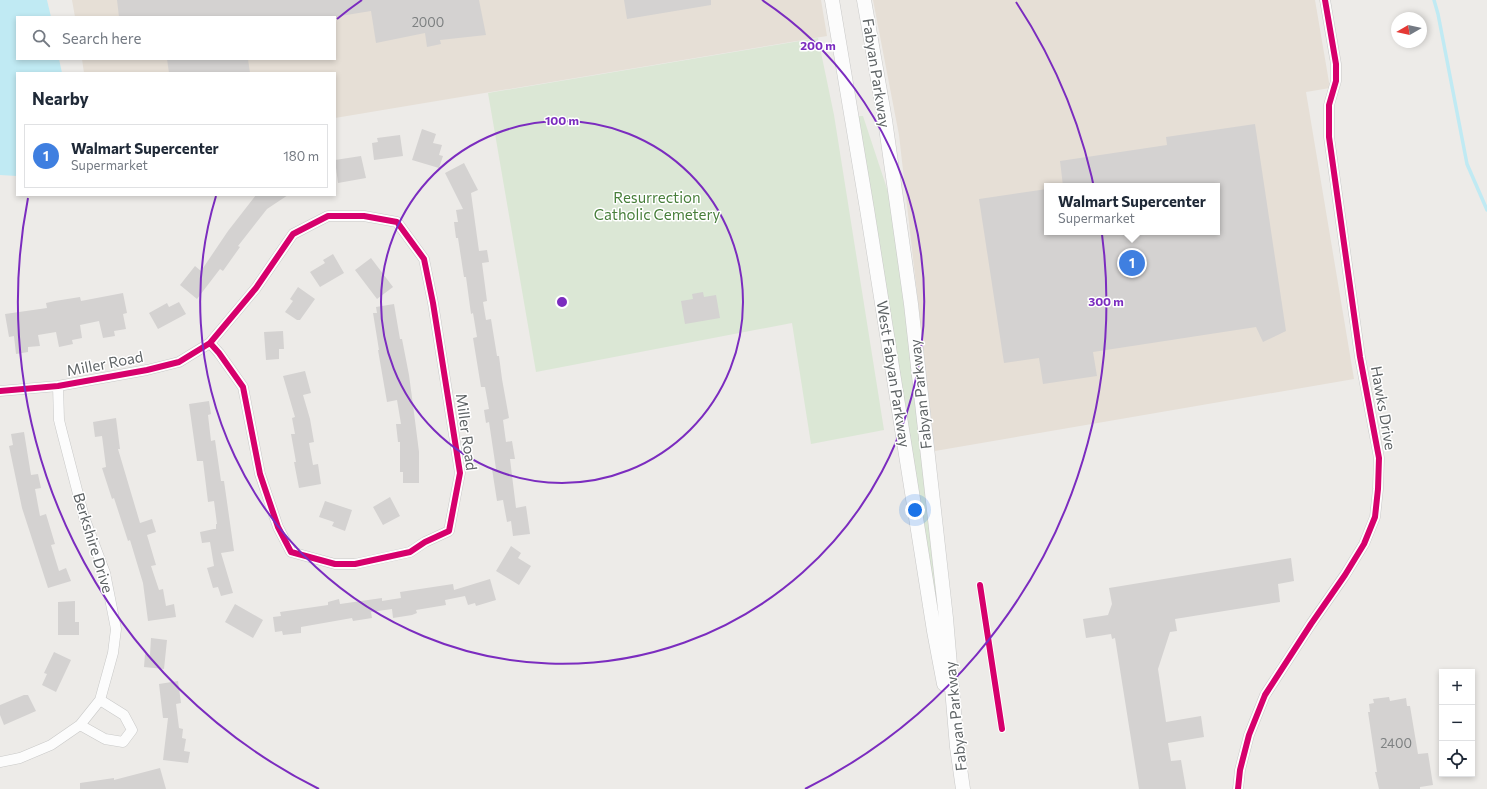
<!DOCTYPE html>
<meta charset="utf-8">
<style>
:root{--surface:#fff;--page:#f2f2f3;--text:#1f2937;--muted:#747a83;--line:#e0e1e3;--accent:#909393}
body{margin:0;font-family:Commissioner,sans-serif;background:var(--page);color:var(--text)}
.controls{position:absolute;right:12px;bottom:12px;display:grid;overflow:hidden;border-radius:0px;box-shadow:0 2px 6px #0003}
.controls button{width:36px;height:36px;display:grid;place-items:center;padding:0;border:0;border-bottom:1px solid var(--line);background:var(--surface);color:var(--text);font:20px sans-serif}
.compass{position:absolute;left:1391px;top:12px;width:36px;height:36px;border-radius:50%;background:var(--surface);box-shadow:0 2px 6px #0003;rotate:261deg}
.you{position:absolute;left:915px;top:510px;width:14px;height:14px;margin:-10px;border:3px solid #fff;border-radius:50%;background:#1a73e8;box-shadow:0 0 0 6px #1a73e833}
.badge{display:grid;place-items:center;width:26px;height:26px;border-radius:50%;background:var(--accent);color:#fff;font-size:13px;font-weight:700}
.pin{position:absolute;translate:-50% -50%;border:2px solid #fff;box-shadow:0 1px 4px #0006}
.popup{position:absolute;left:1044px;top:183px;width:176px;height:52px;box-sizing:border-box;display:grid;place-content:center;border-radius:0px;background:var(--surface);filter:drop-shadow(0 1px 3px #0005);font-size:13px;white-space:nowrap;color:var(--muted)}
.popup b{font-size:15px;color:var(--text)}
.popup::after{content:'';position:absolute;left:50%;top:100%;margin-left:-8px;border:8px solid transparent;border-top-color:var(--surface)}
.list{margin:0;padding:0;list-style:none}
h2{display:flex;justify-content:space-between;align-items:center;height:52px;margin:0;padding:0 16px;font-size:17px}
h2 small{font-size:13px;font-weight:400;color:var(--muted)}
.list li{display:grid;grid-template-columns:26px 1fr auto;gap:12px;align-items:center;box-sizing:border-box;height:64px;margin:0 8px 8px;padding:0 8px;border:1px solid var(--line);border-radius:0px}
.list b{display:block;font-size:15px;white-space:nowrap}
.list p{margin:0;font-size:13px;white-space:nowrap;color:var(--muted)}
.list em{font-size:13px;font-style:normal;color:var(--muted)}
.icon{flex:none;width:22px;height:22px;fill:none;stroke:currentColor;stroke-width:2;stroke-linecap:round;stroke-linejoin:round}
.map{position:relative;flex:none;width:1487px;height:789px;overflow:hidden}
.search{position:absolute;background:var(--surface);box-shadow:0 2px 6px #0003;left:16px;top:16px;width:320px;height:44px;display:flex;align-items:center;gap:10px;box-sizing:border-box;padding:0 14px;border-radius:0px;color:var(--muted);font-size:15px}
.panel{position:absolute;background:var(--surface);box-shadow:0 2px 6px #0003;left:16px;top:72px;width:320px;height:124px;border-radius:0px}
.map>svg:first-child{display:block}
.commercial{fill:#e6dfd6;fill-rule:evenodd}
.green{fill:#dbe7d5}
.water{fill:#c0eaf3}
.lines{fill:none;stroke-linecap:round;stroke-linejoin:round}
.stream{stroke:#c0eaf3;stroke-width:3.5}
.building{fill:#d4d2d1}
.street-casing{stroke:#c9c9c8;stroke-width:11}
.secondary-casing{stroke:#c9c9c8;stroke-width:15}
.street{stroke:#fcfcfc;stroke-width:10}
.secondary{stroke:#fcfcfc;stroke-width:14}
.cycleway-casing{stroke:#fff;stroke-width:8}
.cycleway{stroke:#d6006c;stroke-width:6}
.ring{fill:none;stroke:#7b2cbf;stroke-width:2}
.labels{text-anchor:middle;stroke-width:3;stroke-linejoin:round;paint-order:stroke}
.number-label{font-size:13px;fill:#7d8081}
.street-label{font-size:15px;fill:#5e6365;stroke:#fff}
.park-label{font-size:15px;fill:#487f3b;stroke:#fff}
.centre{fill:#7b2cbf;stroke:#fff;stroke-width:2}
.ring-label{font-size:12px;text-anchor:middle;font-weight:bold;fill:#7b2cbf;stroke:#fff;stroke-width:3;stroke-linejoin:round;paint-order:stroke}
</style>
<div class="map">
<svg width="1487" height="789" viewBox="0 0 1487 789">
<rect width="100%" height="100%" fill="#edebe8"/>
<path class="commercial" d="M72,0H821L827,36L335,118V73H84L82,59H335V17H75Z
M873,0H1315L1330,88L1306,92L1354,379L935,451L899,135ZM1047,186H1217V232H1047Z"/>
<path class="green" d="M818,38L834,115L884,430L811,444L792,323L536,372L488,93Z
M858,116H863L895,213L939,619H937Z"/>
<path class="water" d="M0,0H47L51,17H17V59H59L62,73H17V176L0,175Z"/>
<g class="lines">
<path class="stream" d="M1434,0L1438,14L1467,164L1487,210"/>
</g>
<path class="building" d="M117,0H479L486,35L440,40L441,44L427,47L425,33L376,43L371,11L334,17H119Z
M624,0H711V5L627,19Z
M167,59H248L250,73H169Z
M1255,124L1286,331L1263,342L1256,327L1093,352L1097,376L1043,384L1039,358L1004,363L979,199L1047,189V232H1217V186H1063L1060,161L1167,145L1166,137Z
M422,129L436,134L433,143L442,145L439,155L443,156L439,168L412,160Z
M400,135L403,156L374,160L372,143L378,142L377,138Z
M361,156L366,178L338,183L335,160Z
M464,163L478,190L471,193L479,251L487,250L489,262L482,263L487,301L483,302L486,320L491,319L497,356H499L502,379L509,418L503,420L506,442L512,441L515,459H510L516,508L526,506L530,534L513,536L511,521L507,522L503,500L497,501L492,469H496L489,422L486,423L484,410L489,409L485,387H481L473,338L477,337L473,313L471,314L466,277H464L458,238H456L454,222H458L456,210L463,209L445,173Z
M256,195H288L267,209L238,246L240,247L223,271L220,269L197,299L180,285L195,266L201,271L228,231Z
M333,254L344,273L320,287L310,272L325,263L323,260Z
M371,258L393,287L377,299L355,270Z
M298,287L315,299L300,320H297L285,312L293,301L290,299Z
M703,292L704,297L716,295L720,318L685,324L681,301L693,299L692,294Z
M123,293L127,313L123,314L126,329L114,331L115,336L103,338L99,321L80,325L82,338L72,340L73,344L59,347L56,332L38,335L40,346L28,347V352L16,354L14,336L9,337L5,314L47,308L46,303L55,301L80,297L81,301Z
M179,302L186,314L158,329L149,313L167,303L169,307Z
M394,304L400,339H402L409,375L413,405L419,452V483H403V472H400V442H398L396,424H401L397,400L387,402L378,350H379L373,313H377L376,307Z
M283,331L284,349H279V359L266,360L264,332Z
M305,371L311,393L303,395L310,419L314,442L309,443L313,465L318,464L321,484L299,488L294,462H296L291,434H295L292,418L295,417L283,376Z
M209,401L211,414L208,415L211,441L215,440L221,481H224L234,551L221,553L233,593L221,596L218,587L213,588L207,568L214,566L210,542L202,543L200,532L214,529H216V524H217L214,501L208,502L203,461H197L189,404Z
M116,418L120,449H118L140,523L152,519L156,532L147,535L156,565L151,566L159,590L163,589L166,606L174,604L176,617L148,621L143,583L130,540L128,541L114,498L112,499L102,468L106,467L102,436L95,437L93,422Z
M24,432L31,475L38,474L41,488L35,489L40,516L46,514L55,544L51,545L59,571L66,568L71,581L48,588L22,508L9,446L13,445L11,434Z
M390,497L400,516L383,525L373,507Z
M325,501L352,510L345,531L332,526L334,522L319,517Z
M511,546L521,553L518,558L531,566L519,585L496,571Z
M1291,558L1294,581L1278,584L1280,602L1175,619L1177,631L1170,632L1158,669L1166,722L1201,716L1204,737L1168,743L1171,761L1181,760L1186,789H1139L1115,638L1112,639L1111,634L1086,638L1083,619L1108,615L1112,604L1109,588Z
M490,579L496,600L476,606L475,603L468,605L465,596L445,600L446,605L416,610L417,613L412,615L393,618L392,609L371,612L372,618L353,621L352,618L301,627V633L283,635L282,631L275,632L273,617L281,616L280,612L328,605V602L339,599L340,604L382,598V601L401,598L400,592L453,584L454,590Z
M75,601V622H79V635H58V602Z
M235,604L263,620L253,638L225,622Z
M151,638L167,640L164,669L144,667L145,654L150,655Z
M54,652L71,660L56,692L42,685L47,674L44,673Z
M178,681L181,703L176,704L179,728L183,729L182,738L186,739L184,751L190,752L188,763L163,760L168,718H163L159,684Z
M24,695H28L36,711L4,725L0,715V705Z
M1389,697L1390,701L1406,698L1407,706H1410L1418,754L1428,753L1433,785L1420,787V789H1379L1375,772H1377L1368,712H1370L1369,704L1374,703L1373,699Z
M160,768L166,789H80V783L114,778V780Z"/>
<g class="lines">
<defs>
<path id="street" d="M0,391L58,386L147,370L179,362L210,343L256,288L293,234L328,216H364L397,222L424,259L433,303L460,473L449,531L425,542L410,552L355,564H335L291,552L278,527L260,474L243,387L219,353L210,343
M80,725L105,739L123,742L132,730L124,715L100,700
M0,762L20,758L51,745L80,725L100,700L113,653L116,629L105,573L84,517L62,432L59,420L58,386
M1238,789L1240,770L1249,735L1265,695L1311,624L1345,575L1364,544L1375,517L1378,489L1379,458L1360,357L1329,137V105L1336,81V64L1325,0"/>
<path id="secondary" d="M832,0L867,209L934,631L944,684
M864,0L885,120L911,304L946,618L957,747L963,789"/>
</defs>
<use href="#street" class="street-casing"/>
<use href="#secondary" class="secondary-casing"/>
<use href="#street" class="street"/>
<use href="#secondary" class="secondary"/>
<defs>
<path id="cycleway" d="M0,391L58,386L147,370L179,362L210,343L256,288L293,234L328,216H364L397,222L424,259L433,303L460,473L449,531L425,542L410,552L355,564H335L291,552L278,527L260,474L243,387L219,353L210,343
M980,585L1002,729
M1238,789L1240,770L1249,735L1265,695L1311,624L1345,575L1364,544L1375,517L1378,489L1379,458L1360,357L1329,137V105L1336,81V64L1325,0"/>
</defs>
<use href="#cycleway" class="cycleway-casing"/>
<use href="#cycleway" class="cycleway"/>
</g>
<g class="ring">
<circle cx="562" cy="302" r="181"/>
<path d="M337 19A362 362 0 0 1 362 0M762 0A362 362 0 1 1 216 196"/>
<path d="M319 789A544 544 0 0 1 28 198M1016 2A544 544 0 0 1 805 789"/>
</g>
<g class="labels">
<g class="number-label">
<text x="428" y="27">2000</text>
<text x="1396" y="748">2400</text>
</g>
<g class="street-label">
<text transform="translate(876 73) rotate(81)" y="5">Fabyan Parkway</text>
<text transform="translate(105 364) rotate(-11)" y="5">Miller Road</text>
<text transform="translate(893 374) rotate(81)" y="5">West Fabyan Parkway</text>
<text transform="translate(921 394) rotate(-96)" y="5">Fabyan Parkway</text>
<text transform="translate(1383 408) rotate(80)" y="5">Hawks Drive</text>
<text transform="translate(466 432) rotate(82)" y="5">Miller Road</text>
<text transform="translate(93 543) rotate(73)" y="5">Berkshire Drive</text>
<text transform="translate(956 716) rotate(-96)" y="5">Fabyan Parkway</text>
</g>
<g class="park-label">
<text x="657" y="203">Resurrection<tspan x="657" dy="17">Catholic Cemetery</tspan></text>
</g>
</g>
<circle cx="562" cy="302" r="6" class="centre"/>
<g class="ring-label">
<text x="818" y="50">200 m</text>
<text x="562" y="125">100 m</text>
<text x="1106" y="306">300 m</text>
</g>
</svg>
<div class="controls">
<button>+</button>
<button>−</button>
<button><svg class="icon" aria-label="locate" viewBox="0 0 24 24"><circle cx="12" cy="12" r="6"/><path d="M12 2v4M12 18v4M2 12h4M18 12h4"/></svg></button>
</div>
<svg class="compass" viewBox="-18 -18 36 36"><path d="M0-13l5 13h-10z" fill="#e53935"/><path d="M0 13l5-13h-10z" fill="#747a83"/></svg>
<div class="you"></div>
<div class="pin badge" style="left:1132px;top:263px;background:#3f7fe0">1</div>
<div class="popup"><b>Walmart Supercenter</b>Supermarket</div>
<div class="search"><svg class="icon" aria-label="search" viewBox="0 0 24 24"><circle cx="10" cy="10" r="6"/><path d="M15 15l6 6"/></svg>Search here</div>
<section class="panel">
<h2>Nearby<small></small></h2>
<ul class="list">
<li><span class="badge" style="background:#3f7fe0">1</span><div><b>Walmart Supercenter</b><p>Supermarket</p></div><em>180 m</em></li>
</ul>
</section>
</div>
